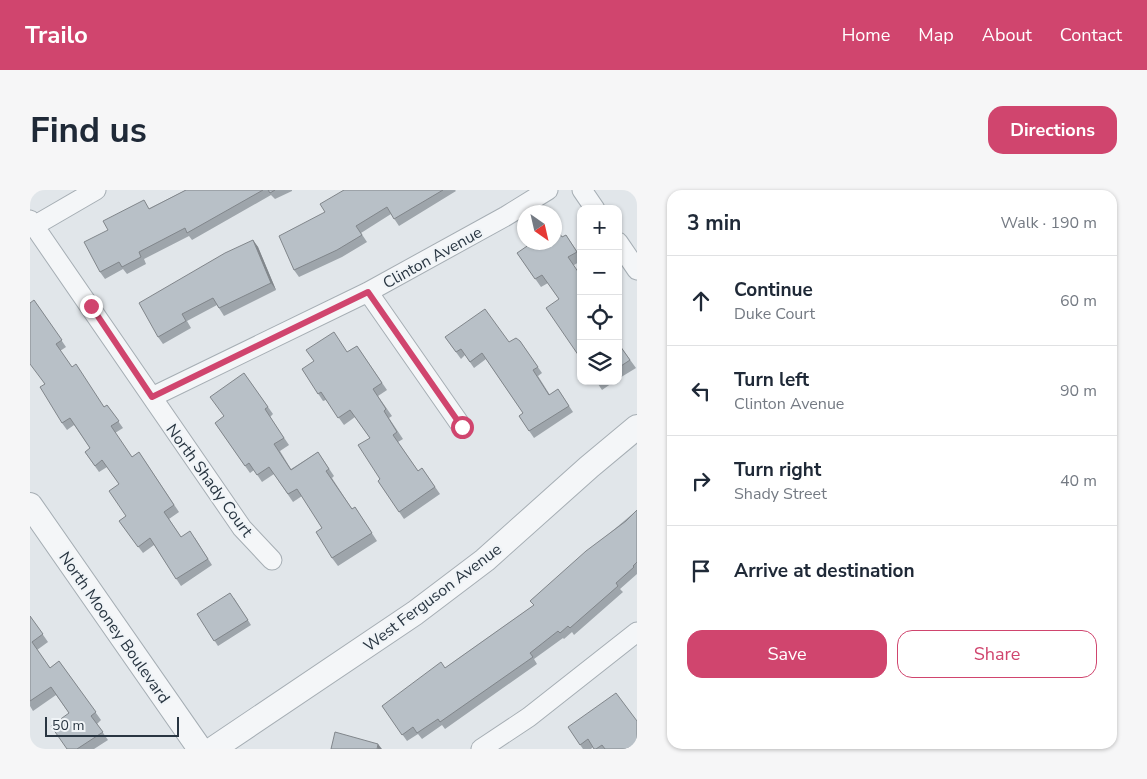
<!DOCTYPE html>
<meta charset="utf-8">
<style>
:root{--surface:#fff;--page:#f6f6f7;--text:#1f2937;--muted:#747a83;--line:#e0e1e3;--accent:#d0456e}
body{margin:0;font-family:"Nunito Sans",sans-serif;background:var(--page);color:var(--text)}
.controls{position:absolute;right:15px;top:15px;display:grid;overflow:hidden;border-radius:10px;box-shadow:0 1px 4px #0004}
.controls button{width:45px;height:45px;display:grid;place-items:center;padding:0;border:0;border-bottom:1px solid var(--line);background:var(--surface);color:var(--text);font:25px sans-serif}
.compass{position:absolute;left:487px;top:15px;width:45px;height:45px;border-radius:50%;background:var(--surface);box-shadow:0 1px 4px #0004;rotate:146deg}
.scale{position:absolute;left:15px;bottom:12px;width:134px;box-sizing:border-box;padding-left:5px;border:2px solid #293642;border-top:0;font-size:14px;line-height:18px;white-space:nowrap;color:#293642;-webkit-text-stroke:4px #f0f4f7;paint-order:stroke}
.stop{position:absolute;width:15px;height:15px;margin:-11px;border:4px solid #d0456e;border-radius:50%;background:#fff}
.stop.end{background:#d0456e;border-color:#fff;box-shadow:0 1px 5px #0008}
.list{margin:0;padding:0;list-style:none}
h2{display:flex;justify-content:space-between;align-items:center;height:65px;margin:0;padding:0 20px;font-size:21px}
h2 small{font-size:16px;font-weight:400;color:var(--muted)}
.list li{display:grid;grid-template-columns:32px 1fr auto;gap:15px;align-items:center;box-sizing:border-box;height:90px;padding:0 20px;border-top:1px solid var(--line)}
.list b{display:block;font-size:19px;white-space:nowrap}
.list p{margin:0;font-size:16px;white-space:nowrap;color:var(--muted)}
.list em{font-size:16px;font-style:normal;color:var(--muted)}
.actions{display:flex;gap:10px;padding:15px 20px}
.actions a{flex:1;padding:11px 0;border:1px solid var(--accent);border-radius:15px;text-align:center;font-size:18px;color:var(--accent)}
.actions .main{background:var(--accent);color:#fff}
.icon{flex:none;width:28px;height:28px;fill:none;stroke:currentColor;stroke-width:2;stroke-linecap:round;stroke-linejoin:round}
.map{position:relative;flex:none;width:607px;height:559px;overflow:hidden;border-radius:15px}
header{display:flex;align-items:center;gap:30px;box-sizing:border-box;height:70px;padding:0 25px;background:var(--accent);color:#fff}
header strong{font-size:24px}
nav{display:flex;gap:28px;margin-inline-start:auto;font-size:18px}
.intro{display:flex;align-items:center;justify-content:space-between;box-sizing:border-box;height:120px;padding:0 30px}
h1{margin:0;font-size:35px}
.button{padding:12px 22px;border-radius:15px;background:var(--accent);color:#fff;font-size:18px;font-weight:700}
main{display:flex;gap:30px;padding:0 30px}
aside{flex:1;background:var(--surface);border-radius:15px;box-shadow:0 1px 4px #0004}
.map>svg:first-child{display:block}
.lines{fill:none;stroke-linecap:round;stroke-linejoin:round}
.minor-casing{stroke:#a6aeb4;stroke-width:21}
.tertiary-casing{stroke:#a6aeb4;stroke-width:26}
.minor{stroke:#f4f6f8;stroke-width:19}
.tertiary{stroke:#f4f6f8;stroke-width:24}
.wall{fill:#9ea5ab}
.shaded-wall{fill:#81868b}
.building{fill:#b8c0c7;stroke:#81868b}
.route{stroke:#d0456e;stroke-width:6}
.labels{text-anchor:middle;stroke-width:4.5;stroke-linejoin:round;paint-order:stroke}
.street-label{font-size:16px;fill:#293642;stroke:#f0f4f7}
</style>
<header>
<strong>Trailo</strong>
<nav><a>Home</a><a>Map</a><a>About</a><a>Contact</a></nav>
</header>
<div class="intro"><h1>Find us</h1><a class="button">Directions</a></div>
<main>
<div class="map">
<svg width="607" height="559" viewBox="0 0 607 559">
<rect width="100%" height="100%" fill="#e1e6ea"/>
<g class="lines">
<defs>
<path id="minor" d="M552,0L565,19
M0,30L212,338L242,370
M4,36L66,0
M588,52L607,80
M338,102L432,237
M122,207L338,102L476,26L518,0
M451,559L499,527L607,442"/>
<path id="tertiary" d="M0,315L170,559
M183,559L385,423L455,370L559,277L607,237"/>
</defs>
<use href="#minor" class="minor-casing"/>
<use href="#tertiary" class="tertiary-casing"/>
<use href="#minor" class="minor"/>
<use href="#tertiary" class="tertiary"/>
</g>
<path class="wall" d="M156,0H262V1L245,9L241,5L162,50L159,46L114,69L116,74L97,84L93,79L75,89L70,82L120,18Z
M314,0H425L426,1L369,36L361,24L331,43L337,52L312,67L269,87L264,80L295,22Z
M536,45L551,67V71L544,75L529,109L518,93L511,97L487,63L532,47Z
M223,50L228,57L246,100L194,126L187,115L157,131L161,138L133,154L128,147Z
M4,110L36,157L30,161L42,177L74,217L77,215L93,238L85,243L102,267L109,262L149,322L139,329L151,347L165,348L182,375L151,396L124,355L113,363L89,331L96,326L89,294L77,277L69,282L55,262L60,258L44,235L37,240L32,233L14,194Z
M415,147L479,152L490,151L512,183L508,186L520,205L528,199L543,222L504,248L489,226L493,223L456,169L444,178L435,165L431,169Z
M588,153L606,178L588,189Z
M327,156L357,200L348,206L362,226L359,228L373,249L368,252L388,281L392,278L410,304L374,329L348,291L350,289L340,248L325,227L314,235L296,210L293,211L272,179L318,162Z
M214,183L243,224L240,227L259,255L250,261L261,279L288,262L304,286L302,288L322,319L325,317L347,351L308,376L302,368L292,338L272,306L263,312L244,284L232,292L224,280L220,283L185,233L194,226Z
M566,191H585L572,200Z
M607,320V384L590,399L593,402L544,445L542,442L534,449L533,448L504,469L507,474L415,539L412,535L392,549L388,544L377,551L352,516L415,478L504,415L500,411Z
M204,408L221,435L188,456L167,424Z
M0,426L18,452L7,460L20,478L29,471L71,530L67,534L78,550L64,559H37L39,523L26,505L3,521L0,516Z
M538,537L607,559H564L563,557L561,559H553Z"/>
<path class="shaded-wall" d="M223,50L228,57L246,100L241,93Z
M348,554L352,559H347Z"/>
<path class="building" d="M156,0H233L157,43L155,38L109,62L111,67L92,77L89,72L70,82L54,52L78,40L73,31L114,10L119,19Z
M238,0H245L240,3Z
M314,0H413L364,29L357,17L326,36L332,45L307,60L264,80L249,46L295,22L290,14Z
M602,0H607V7Z
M524,38H526L532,47L536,45L547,62L538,67L551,86V169L516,118L529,109L512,85L505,89L487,63L503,52H524Z
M223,50L241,93L189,118L183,108L152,124L156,131L128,147L109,113L195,63Z
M4,110L32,150L26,154L42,177L46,174L74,217L77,215L89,231L81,236L102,267L109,262L144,315L134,322L151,347L160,341L178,369L146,389L120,348L108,357L89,331L96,326L79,301L89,294L72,270L65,276L55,262L60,258L40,228L32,233L10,197L15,194L0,174V113Z
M455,119L479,152L486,148L490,151L508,177L503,180L519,205L528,199L539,216L499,241L489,226L493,223L452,163L440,172L431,159L426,162L415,147Z
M304,142L317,162L327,156L352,193L343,199L356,219L354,221L367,242L363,245L388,281L392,278L405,297L369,322L348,291L350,289L328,255L340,248L320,220L308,228L291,202L288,204L272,179L284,171L276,160Z
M588,153L600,170L588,178Z
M214,183L238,217L235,219L254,248L244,254L261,280L288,262L299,279L296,281L322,319L325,317L342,343L302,368L286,342L292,338L267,299L258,304L239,277L227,285L219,273L215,276L185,233L194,226L180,207Z
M607,320V372L603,376L604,377L586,393L588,396L540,438L538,436L530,443L528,441L500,463L503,467L410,532L408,529L387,543L383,537L372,545L352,516L411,472L415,478L504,415L500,411L556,361L596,331Z
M200,403L218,430L184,451L167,424Z
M0,426L13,444L2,452L20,478L29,471L66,522L61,526L73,542L47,559H37L21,536L39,523L21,497L0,511Z
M586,503L607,531V559H575L572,555L566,559H564L558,549L550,555L538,537Z
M305,542L348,554L347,559H301Z"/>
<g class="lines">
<path class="route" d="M61,116L122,207L338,102L432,237"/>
</g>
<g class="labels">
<g class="street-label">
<text transform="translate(402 67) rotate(-29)" y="6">Clinton Avenue</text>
<text transform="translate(180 290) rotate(54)" y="6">North Shady Court</text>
<text transform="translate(402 407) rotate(-37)" y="6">West Ferguson Avenue</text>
<text transform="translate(85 437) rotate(55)" y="6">North Mooney Boulevard</text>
</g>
</g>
</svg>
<div class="controls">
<button>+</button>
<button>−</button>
<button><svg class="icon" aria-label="locate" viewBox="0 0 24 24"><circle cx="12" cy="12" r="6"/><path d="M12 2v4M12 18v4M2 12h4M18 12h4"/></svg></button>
<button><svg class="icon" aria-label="layers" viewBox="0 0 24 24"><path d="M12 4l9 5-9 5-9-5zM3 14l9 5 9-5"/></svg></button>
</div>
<svg class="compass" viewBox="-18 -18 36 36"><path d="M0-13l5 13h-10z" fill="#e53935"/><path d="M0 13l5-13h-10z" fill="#747a83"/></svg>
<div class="scale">50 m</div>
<div class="stop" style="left:432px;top:237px"></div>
<div class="stop end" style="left:61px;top:116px"></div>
</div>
<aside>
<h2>3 min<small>Walk · 190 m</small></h2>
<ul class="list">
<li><svg class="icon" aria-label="ahead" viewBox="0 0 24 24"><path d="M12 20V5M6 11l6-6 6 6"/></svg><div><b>Continue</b><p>Duke Court</p></div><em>60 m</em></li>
<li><svg class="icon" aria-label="left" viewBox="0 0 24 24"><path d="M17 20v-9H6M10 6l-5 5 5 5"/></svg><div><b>Turn left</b><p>Clinton Avenue</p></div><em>90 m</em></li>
<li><svg class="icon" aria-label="right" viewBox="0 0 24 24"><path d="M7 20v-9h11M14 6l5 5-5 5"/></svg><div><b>Turn right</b><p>Shady Street</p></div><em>40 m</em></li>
<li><svg class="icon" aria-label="arrive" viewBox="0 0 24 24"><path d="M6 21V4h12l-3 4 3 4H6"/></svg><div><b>Arrive at destination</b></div></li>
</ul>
<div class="actions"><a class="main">Save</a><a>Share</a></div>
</aside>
</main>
